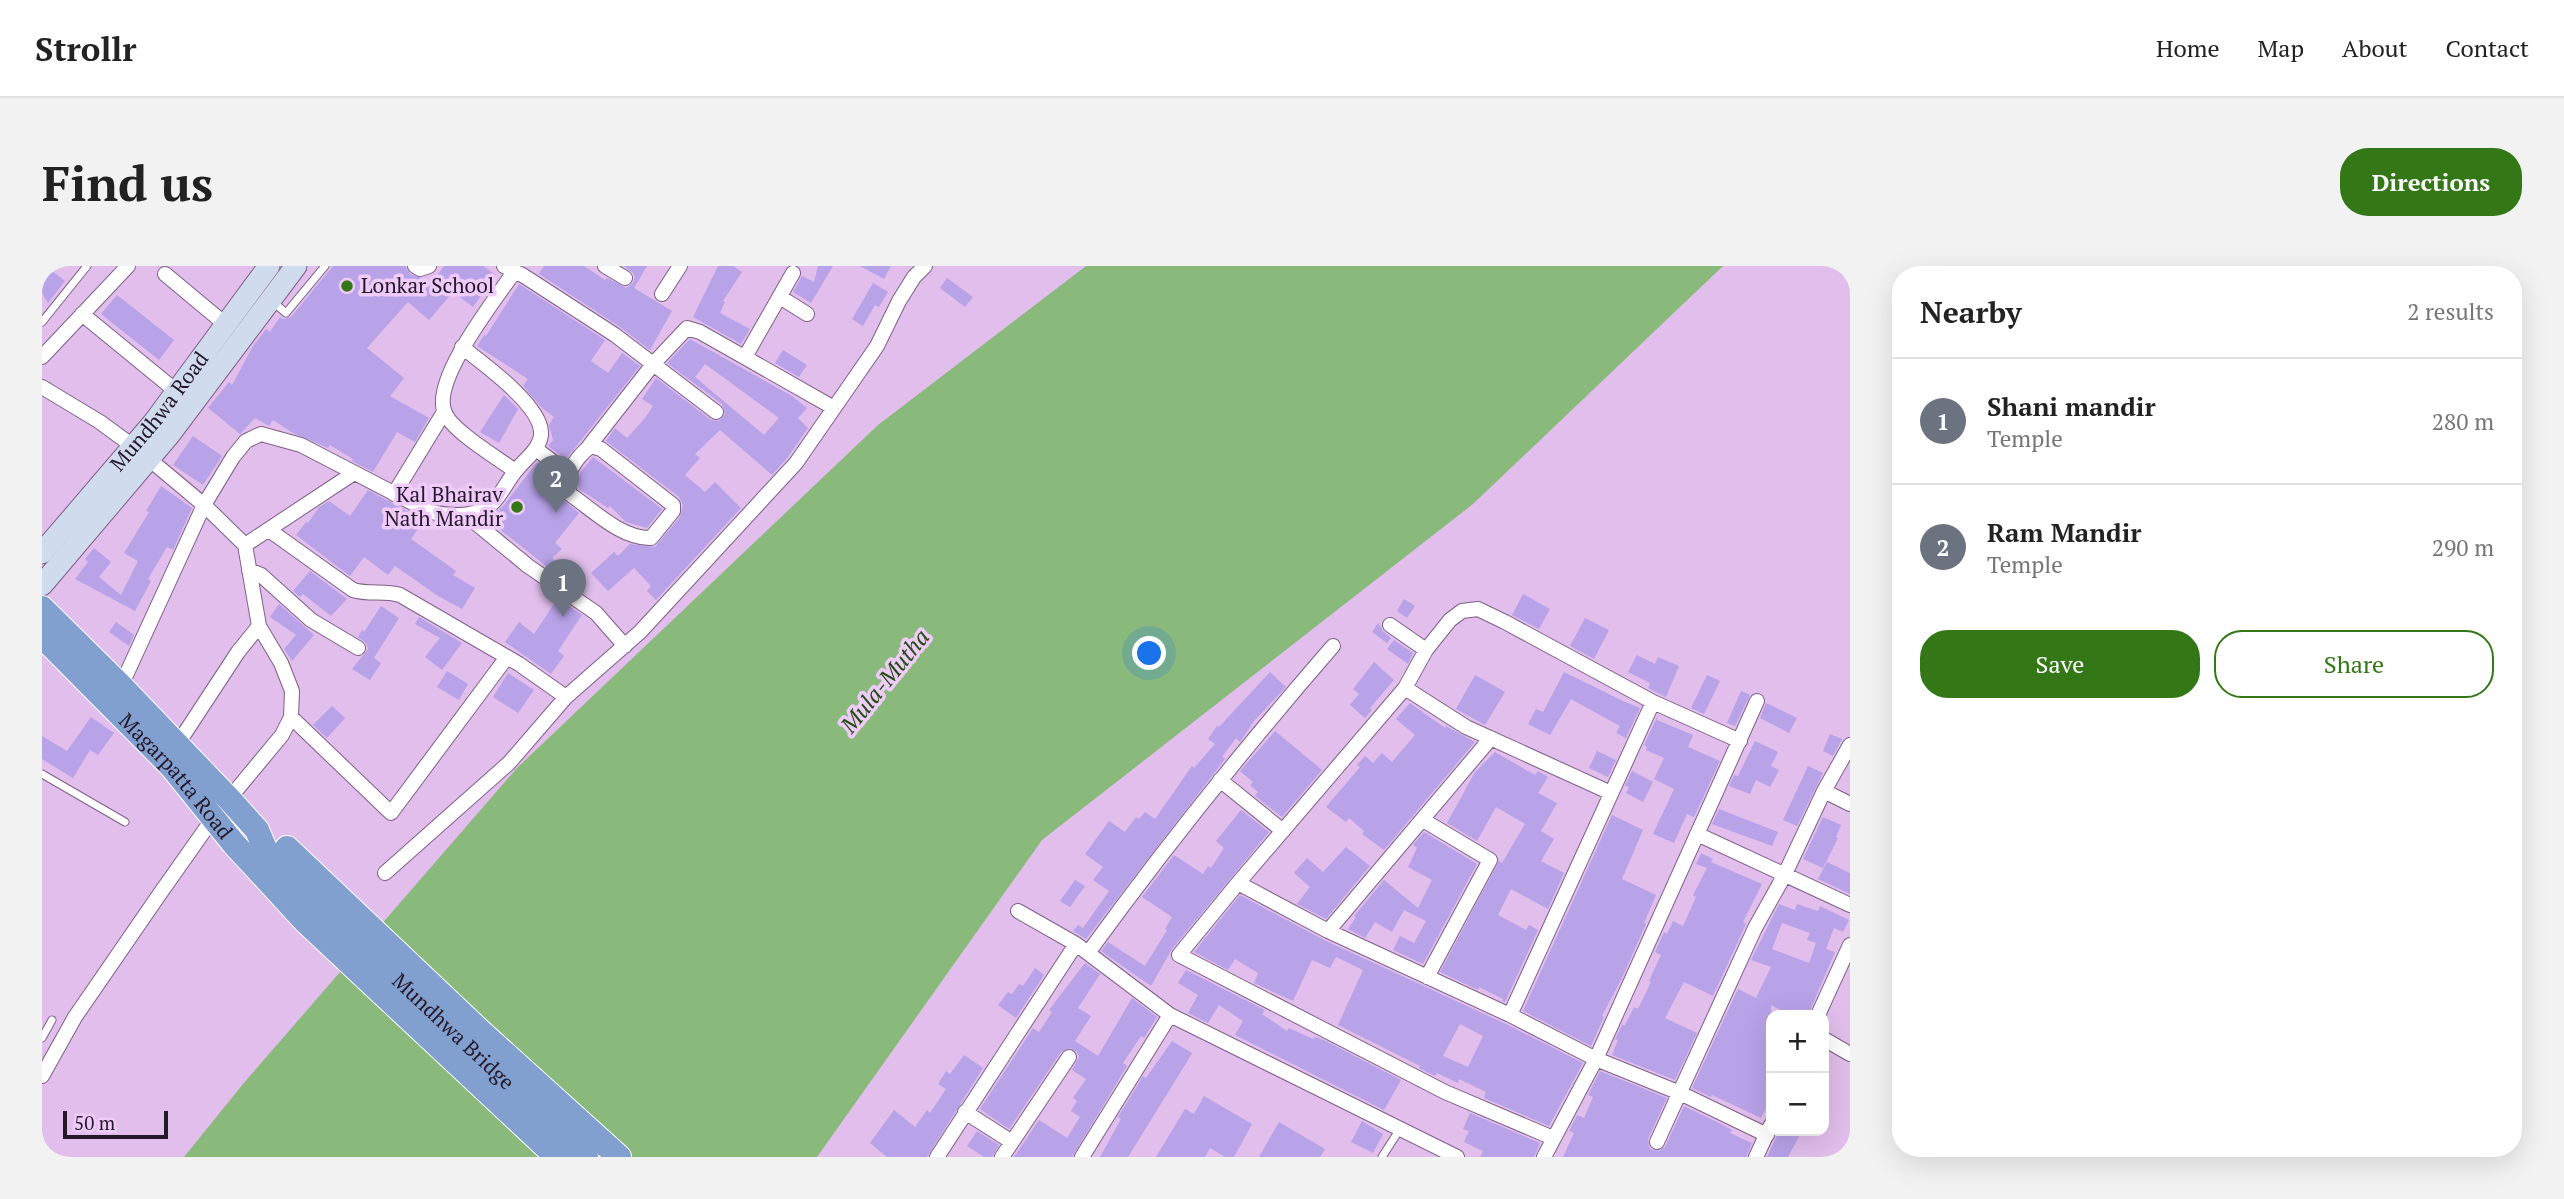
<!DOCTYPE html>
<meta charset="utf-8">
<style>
:root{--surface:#fff;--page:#f2f2f2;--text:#222;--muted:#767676;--line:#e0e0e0;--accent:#337717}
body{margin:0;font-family:"PT Serif",serif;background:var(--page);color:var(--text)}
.controls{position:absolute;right:21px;bottom:21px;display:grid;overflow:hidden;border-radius:14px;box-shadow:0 7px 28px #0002}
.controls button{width:63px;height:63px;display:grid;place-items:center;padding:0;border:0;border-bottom:2px solid var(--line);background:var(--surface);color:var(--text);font:35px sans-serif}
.scale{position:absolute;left:21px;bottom:18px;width:105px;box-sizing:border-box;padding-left:7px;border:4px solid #251829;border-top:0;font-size:19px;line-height:24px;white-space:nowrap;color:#251829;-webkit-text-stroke:5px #eecbf8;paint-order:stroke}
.you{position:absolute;left:1108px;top:388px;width:24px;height:24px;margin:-18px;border:5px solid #fff;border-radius:50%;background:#1a73e8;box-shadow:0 0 0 10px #1a73e833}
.badge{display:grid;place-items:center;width:46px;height:46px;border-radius:50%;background:var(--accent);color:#fff;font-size:23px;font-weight:700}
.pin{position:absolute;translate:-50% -58px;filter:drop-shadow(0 2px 4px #0008)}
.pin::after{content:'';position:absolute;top:37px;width:24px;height:21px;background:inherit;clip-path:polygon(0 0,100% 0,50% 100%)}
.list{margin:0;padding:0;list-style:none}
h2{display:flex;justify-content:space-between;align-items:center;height:91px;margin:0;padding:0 28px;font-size:30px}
h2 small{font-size:23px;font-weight:400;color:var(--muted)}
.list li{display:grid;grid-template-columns:46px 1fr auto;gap:21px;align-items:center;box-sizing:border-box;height:126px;padding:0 28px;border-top:2px solid var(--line)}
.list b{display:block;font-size:26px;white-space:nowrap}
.list p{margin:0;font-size:23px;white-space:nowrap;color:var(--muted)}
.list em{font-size:23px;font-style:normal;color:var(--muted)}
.actions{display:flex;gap:14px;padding:21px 28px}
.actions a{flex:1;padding:16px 0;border:2px solid var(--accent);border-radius:28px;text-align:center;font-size:24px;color:var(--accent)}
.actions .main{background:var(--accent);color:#fff}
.map{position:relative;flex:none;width:1808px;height:891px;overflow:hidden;border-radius:28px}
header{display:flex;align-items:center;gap:42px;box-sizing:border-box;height:98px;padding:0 35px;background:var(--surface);border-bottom:2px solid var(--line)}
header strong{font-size:33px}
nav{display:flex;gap:38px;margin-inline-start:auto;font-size:24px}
.intro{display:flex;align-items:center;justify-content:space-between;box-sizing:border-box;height:168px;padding:0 42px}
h1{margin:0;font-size:49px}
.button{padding:18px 32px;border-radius:28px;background:var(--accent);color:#fff;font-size:24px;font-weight:700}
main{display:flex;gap:42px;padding:0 42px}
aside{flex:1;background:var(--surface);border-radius:28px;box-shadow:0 7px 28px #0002}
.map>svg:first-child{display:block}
.water{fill:#89b97b}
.building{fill:#b8a2e8;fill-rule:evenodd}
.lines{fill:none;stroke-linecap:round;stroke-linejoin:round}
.service-casing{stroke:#7f5f88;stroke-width:9}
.minor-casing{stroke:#7f5f88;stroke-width:16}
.secondary-casing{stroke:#7f5f88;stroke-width:23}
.trunk-casing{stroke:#fff;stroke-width:26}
.service{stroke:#fff;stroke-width:7}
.minor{stroke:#fff;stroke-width:14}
.secondary{stroke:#d0dced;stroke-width:21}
.trunk{stroke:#82a0cf;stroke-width:24}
.poi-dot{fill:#337717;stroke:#eecbf8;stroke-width:2.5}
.labels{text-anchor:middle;stroke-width:7;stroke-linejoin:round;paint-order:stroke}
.poi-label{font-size:21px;fill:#251829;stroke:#eecbf8;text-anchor:start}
.street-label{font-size:21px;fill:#251829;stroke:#eecbf8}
.water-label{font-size:23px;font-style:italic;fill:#1f4d0d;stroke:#eecbf8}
</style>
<header>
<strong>Strollr</strong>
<nav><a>Home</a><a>Map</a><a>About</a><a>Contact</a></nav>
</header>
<div class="intro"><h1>Find us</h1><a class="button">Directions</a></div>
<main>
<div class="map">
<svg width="1808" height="891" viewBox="0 0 1808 891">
<rect width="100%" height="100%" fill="#e1beeb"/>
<path class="water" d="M1044,0H1681L1431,238L1000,574L775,891H142L201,818L475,502L836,159Z"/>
<path class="building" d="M291,0H363L368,8L379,12L388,20L402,0H441L454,9L431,41L411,26L387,54L366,36L325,82L362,112L348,130L387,152L373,176L355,166L331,206L310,195L311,193L288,179L286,182L251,167L231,154L227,160L213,152L198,168L166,142L187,116L190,119L211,80L224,63L228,66L238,51L241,53L249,51Z
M502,0H542L563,14L565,12L584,22L591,17L593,11L591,7L582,0H605L592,22L630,45L608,84L578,61L497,8Z
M676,0H691L700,6L681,35L683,36L678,47L708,63L699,78L651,51Z
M776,0H791L769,37L751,26L760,10L772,16Z
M818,0H849L842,13Z
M10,5L23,15L6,37L0,27V17Z
M905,12L931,31L923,41L898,22Z
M831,17L846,26L837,41L833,39L821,60L810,53Z
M477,18L563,74L549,95L566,107L580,87L598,100L524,193L506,180L511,174L507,159L512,151L500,142L481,120L486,113L435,80L442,69L444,70Z
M75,29L132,74L117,94L59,48Z
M648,73L750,130L765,142L756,152L766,162L746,191L730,209L678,164L653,188L658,192L643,209L663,226L673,216L699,242L614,334L605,325L609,320L592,302L566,325L549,307L572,286L576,290L588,278L613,281L638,251L641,239L637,231L564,175L573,162L585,172L603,152L611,140L600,133L614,112L669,154L677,155L683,148L680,138L625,97ZM663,98L737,152L722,169L653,111Z
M741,84L765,99L757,111L733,97Z
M462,129L476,143L457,177L438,166Z
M151,170L180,190L161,219L131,199Z
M551,191L620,243L605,262L584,256L568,240L566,242L537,223L535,216L538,207Z
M495,196L516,212L517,224L520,233L537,247L513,277L520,283L510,292L515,297L509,304L446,254L462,239Z
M119,220L150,242L131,284L125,281L106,313L109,315L93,345L33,313L46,296L43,293L52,282L69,296L57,311L79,329L96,295L82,287L107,246L104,245Z
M326,224L382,254L369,273L414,305L411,309L433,322L420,343L396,330L353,300L346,309L322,291L308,310L254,269L264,256L266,257L277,241L287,235L308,250Z
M268,305L305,333L289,350L261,328L258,331L251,325Z
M1481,328L1508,343L1497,363L1470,349Z
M516,332L540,349L516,385L522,390L509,408L463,376L477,356L492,368Z
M1362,333L1373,340L1365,352L1355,345Z
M237,338L272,369L250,395L242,383L254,369L228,351Z
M339,340L357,352L332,392L339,397L328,414L310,403L326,383L324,377L316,371L320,364L322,366Z
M377,351L420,377L400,404L383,391L398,372L373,358Z
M1543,352L1567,364L1552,393L1528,380Z
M74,356L92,369L87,380L67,366Z
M1336,357L1342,366L1349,372L1345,377L1330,366Z
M1352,374L1371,387L1366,398L1345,383Z
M1595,389L1613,398L1616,391L1637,400L1624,431L1606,422L1608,417L1586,406Z
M1332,396L1352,414L1328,442L1330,444L1323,452L1308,439L1317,428L1311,423Z
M405,405L426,418L417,434L395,421Z
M1228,406L1244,421L1212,455L1198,476L1194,472L1180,491L1183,493L1044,673L1031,665L1036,659L1041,662L1067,625L1051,614L1061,601L1043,588L1067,555L1083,566L1094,551L1097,553L1103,546L1113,553L1150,500L1152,502L1173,478L1166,473L1175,460L1177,461Z
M1522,406L1581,435L1598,442L1599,440L1584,472L1574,467L1578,460L1529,433L1508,469L1486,458L1494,443L1501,446Z
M466,407L492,424L476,447L451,431Z
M1433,409L1463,426L1443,459L1414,443Z
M1665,409L1678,415L1662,448L1649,442Z
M1699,425L1708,429L1693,460L1685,457Z
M1368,437L1403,462L1404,460L1433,476L1342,584L1320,568L1322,565L1307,552L1304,556L1284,541L1318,501L1315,499L1323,490L1331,497L1340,487L1350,496L1373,469L1354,453Z
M1724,437L1755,452L1747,467L1718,452Z
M290,440L303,452L285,472L271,459Z
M1616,449L1615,454L1651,469L1646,481L1678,495L1652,551L1645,548L1632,577L1611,568L1632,523L1612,513L1622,492L1604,484L1605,481L1602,479Z
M49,451L72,467L56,489L48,484L31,512L0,493V470L25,485Z
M1233,465L1280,504L1240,551L1213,530L1216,526L1208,519L1211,516L1198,505Z
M1788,468L1800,473L1791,490L1781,485Z
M1713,475L1736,486L1729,500L1737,504L1728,521L1714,514L1708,528L1687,520L1692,509L1696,510Z
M1555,485L1574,494L1566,511L1547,502Z
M1453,486L1493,509L1496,505L1506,511L1496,527L1515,537L1499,565L1512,573L1499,595L1522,607L1506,643L1469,623L1456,649L1484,664L1487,659L1496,664L1463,736L1460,735L1461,733L1437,721L1436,724L1398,706L1457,595L1460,597L1483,558L1454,541L1435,575L1405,557L1433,506Z
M1766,500L1781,507L1755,560L1741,554Z
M1590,505L1611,516L1601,536L1584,527L1587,521L1583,520Z
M1677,543L1736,566L1730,580L1670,558Z
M1199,544L1227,566L1130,683L1109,720L1059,685L1066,676L1103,700L1125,664L1123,663L1130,651L1100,631L1132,589L1161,608L1166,600L1169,602L1182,582L1174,575Z
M1570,549L1601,564L1580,613L1614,629L1602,657L1604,658L1579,714L1560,750L1562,751L1549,780L1481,745Z
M1781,551L1799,559L1794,571L1796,572L1781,602L1761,593Z
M1382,566L1435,598L1381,698L1351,684L1358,670L1372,677L1384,655L1362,644L1350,666L1333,656L1323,672L1306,663L1314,651L1312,650L1342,614L1376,642L1390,614L1366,601L1375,582L1371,579Z
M1304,581L1328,600L1284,653L1255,638L1268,621L1252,607L1265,592L1281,606Z
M1659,587L1671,593L1669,596L1720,618L1701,656L1704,658L1671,730L1642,716L1623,752L1655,767L1633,814L1570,789L1576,774L1573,773L1580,759H1583L1592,741L1596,743L1609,716L1607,715L1619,689L1613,686L1622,666L1625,668L1631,655L1641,660L1654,631L1651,629L1665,602L1654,598Z
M1785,596L1808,607V628L1776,613Z
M1033,614L1043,620L1028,641L1018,635Z
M1198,629L1282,674L1464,758L1541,797L1507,860L1442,832L1444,826L1417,813L1416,817L1395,807L1393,810L1377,802L1378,800L1296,759L1321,704L1294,691L1288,702L1270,694L1251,735L1212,717L1216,707L1193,693L1186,704L1152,686ZM1418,758L1441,770L1426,801L1401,790Z
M1737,638L1753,644L1755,638L1776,645L1778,640L1807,654L1801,666L1792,662L1784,683L1793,686L1766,749H1748L1729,739V832L1719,852L1670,829L1669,831L1650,822L1696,723L1714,732L1729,701L1709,694ZM1740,657L1768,667L1765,674L1774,677L1767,697L1730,683Z
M1043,697L1058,708L1036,742L1049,750L1033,775L1056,790L1090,732L1115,751L1102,772L1099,770L1081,797L1085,800L1030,891H972L997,854L1025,872L1038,851L1029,845L1035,835L1031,832L1044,813L1030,804L1037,791L1035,786L1028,782L1019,786L967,863L938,843L991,762L997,766L1010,746L1007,744Z
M993,702L1002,709L974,752L956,739L966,726L970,728L977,718L981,720Z
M1144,704L1223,744L1220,748L1245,765L1247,762L1271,773L1273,771L1282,774L1359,814L1342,844L1193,769L1201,755L1177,739L1166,757L1146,747L1156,729L1136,717Z
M1130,775L1150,787L1143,799L1086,891H1058L1079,853L1076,851L1101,810L1104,812Z
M922,789L941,802L885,891H845L828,877L852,844L873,861L885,844L888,847L904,823L896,818L904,805L908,808Z
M1558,805L1625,832L1606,873L1607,881L1610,884L1617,885L1623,881L1642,840L1677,857L1690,864L1688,867L1710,877L1704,891H1521L1532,867L1527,865L1535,849L1542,852L1551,831L1546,829Z
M1162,830L1210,858L1192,891H1183L1168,882L1163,891H1114L1143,843L1152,848Z
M1428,847L1498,877L1492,891H1438L1441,885L1422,876L1427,865L1421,863Z
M1320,855L1341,868L1331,887L1309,876Z
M1237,856L1283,883L1278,891H1217Z
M935,865L957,879L950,891H942L925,880Z
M1737,865H1760L1746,891H1725Z"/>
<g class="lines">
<defs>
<path id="service" d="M230,35L244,47L283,0
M0,56L45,0
M0,508L83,556
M0,772L10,754
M1340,891L1358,863"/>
<path id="minor" d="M373,0L378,3L387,0
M462,0L482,10L573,69L674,146
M563,0L583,12
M472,6C454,33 388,115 403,147C410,165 456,192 473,205
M123,8L183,58
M620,28L638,0
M738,31L765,48
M40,48L134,125
M0,91L86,0
M703,91L751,7
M0,121L58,156L92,181
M549,180L559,183L631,239V245L609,272C580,273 552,245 529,229C518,213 535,190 549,180Z
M494,183L527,208
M544,184L612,97L645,62L658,66L792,142
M352,228L402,146
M424,249L486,300L554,347L583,380
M227,264L311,324C327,329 342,324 358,329L477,398L524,431
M203,279L312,207
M207,304L219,309L269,354L316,382
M1348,359L1384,384
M79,420L162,239L191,191L204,175L219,168L259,179L386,245C409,251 439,253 455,232C463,222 468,210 477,201C485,192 500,180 499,166C498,138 440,97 420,81
M1363,422L1424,461L1569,527
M249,451L349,547L465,391
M135,479L196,386L217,360
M1178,514L1241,565
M1782,525L1808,538
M1381,554L1448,594L1385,711
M1655,568L1808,639
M343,607L467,497L524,431L598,366L754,197L835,80L857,35L872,11L883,0
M1196,617L1286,665L1468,749L1554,793L1638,827L1725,869
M976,645L1034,678L1128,749L1415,891
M1286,665L1449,472
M1046,687C1123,581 1205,479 1291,380
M1468,749L1611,436
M1776,749L1808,679
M1782,773L1808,788
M0,810L33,751L117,629L172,551L240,469L249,451L250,425L239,397L217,360L203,279L162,239L107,193
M923,846L970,876
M1511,872L1403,826L1137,689L1196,617L1363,422L1384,384L1408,354L1420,345L1436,343L1463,356L1611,436L1698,475
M1615,876L1713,662L1742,610L1782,525L1808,479
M895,891L1034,678
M960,891L1027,791
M1040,891L1128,749
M1502,891L1554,793L1715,435
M1714,891L1729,859"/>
<g id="secondary">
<path id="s1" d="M0,287L112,156L227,0"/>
<path d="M0,319L128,168L254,0"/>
</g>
<g id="trunk">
<path id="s2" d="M0,342L79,420L188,534L215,564L223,583L278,640L544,891"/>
<path id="s3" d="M0,370L130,501L192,578L264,656L515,891"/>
<path d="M245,582L440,767L577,891"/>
</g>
</defs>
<use href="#service" class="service-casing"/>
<use href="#minor" class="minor-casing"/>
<use href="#secondary" class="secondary-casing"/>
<use href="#trunk" class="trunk-casing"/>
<use href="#service" class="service"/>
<use href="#minor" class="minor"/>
<use href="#secondary" class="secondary"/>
<use href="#trunk" class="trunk"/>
</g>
<g class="poi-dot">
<circle cx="305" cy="20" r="7"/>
<circle cx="475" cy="241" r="7"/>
</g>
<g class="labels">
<g class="poi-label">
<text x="319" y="27">Lonkar School</text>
<text x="461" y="236" text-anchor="end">Kal Bhairav<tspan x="461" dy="24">Nath Mandir</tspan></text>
</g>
<g class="street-label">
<text dy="7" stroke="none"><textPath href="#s1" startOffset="184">Mundhwa Road</textPath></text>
<text dy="7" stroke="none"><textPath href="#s3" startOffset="194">Magarpatta Road</textPath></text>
<text dy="7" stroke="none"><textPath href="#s2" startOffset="592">Mundhwa Bridge</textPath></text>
</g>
<g class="water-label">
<text transform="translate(843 415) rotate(-51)" y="8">Mula-Mutha</text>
</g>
</g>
</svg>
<div class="controls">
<button>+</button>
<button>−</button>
</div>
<div class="scale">50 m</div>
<div class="you"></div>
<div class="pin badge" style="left:521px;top:351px;background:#6b7280">1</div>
<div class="pin badge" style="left:514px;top:247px;background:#6b7280">2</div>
</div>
<aside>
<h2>Nearby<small>2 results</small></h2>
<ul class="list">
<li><span class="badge" style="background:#6b7280">1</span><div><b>Shani mandir</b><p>Temple</p></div><em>280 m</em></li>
<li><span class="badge" style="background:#6b7280">2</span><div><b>Ram Mandir</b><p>Temple</p></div><em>290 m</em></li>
</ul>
<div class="actions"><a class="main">Save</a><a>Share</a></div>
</aside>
</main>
